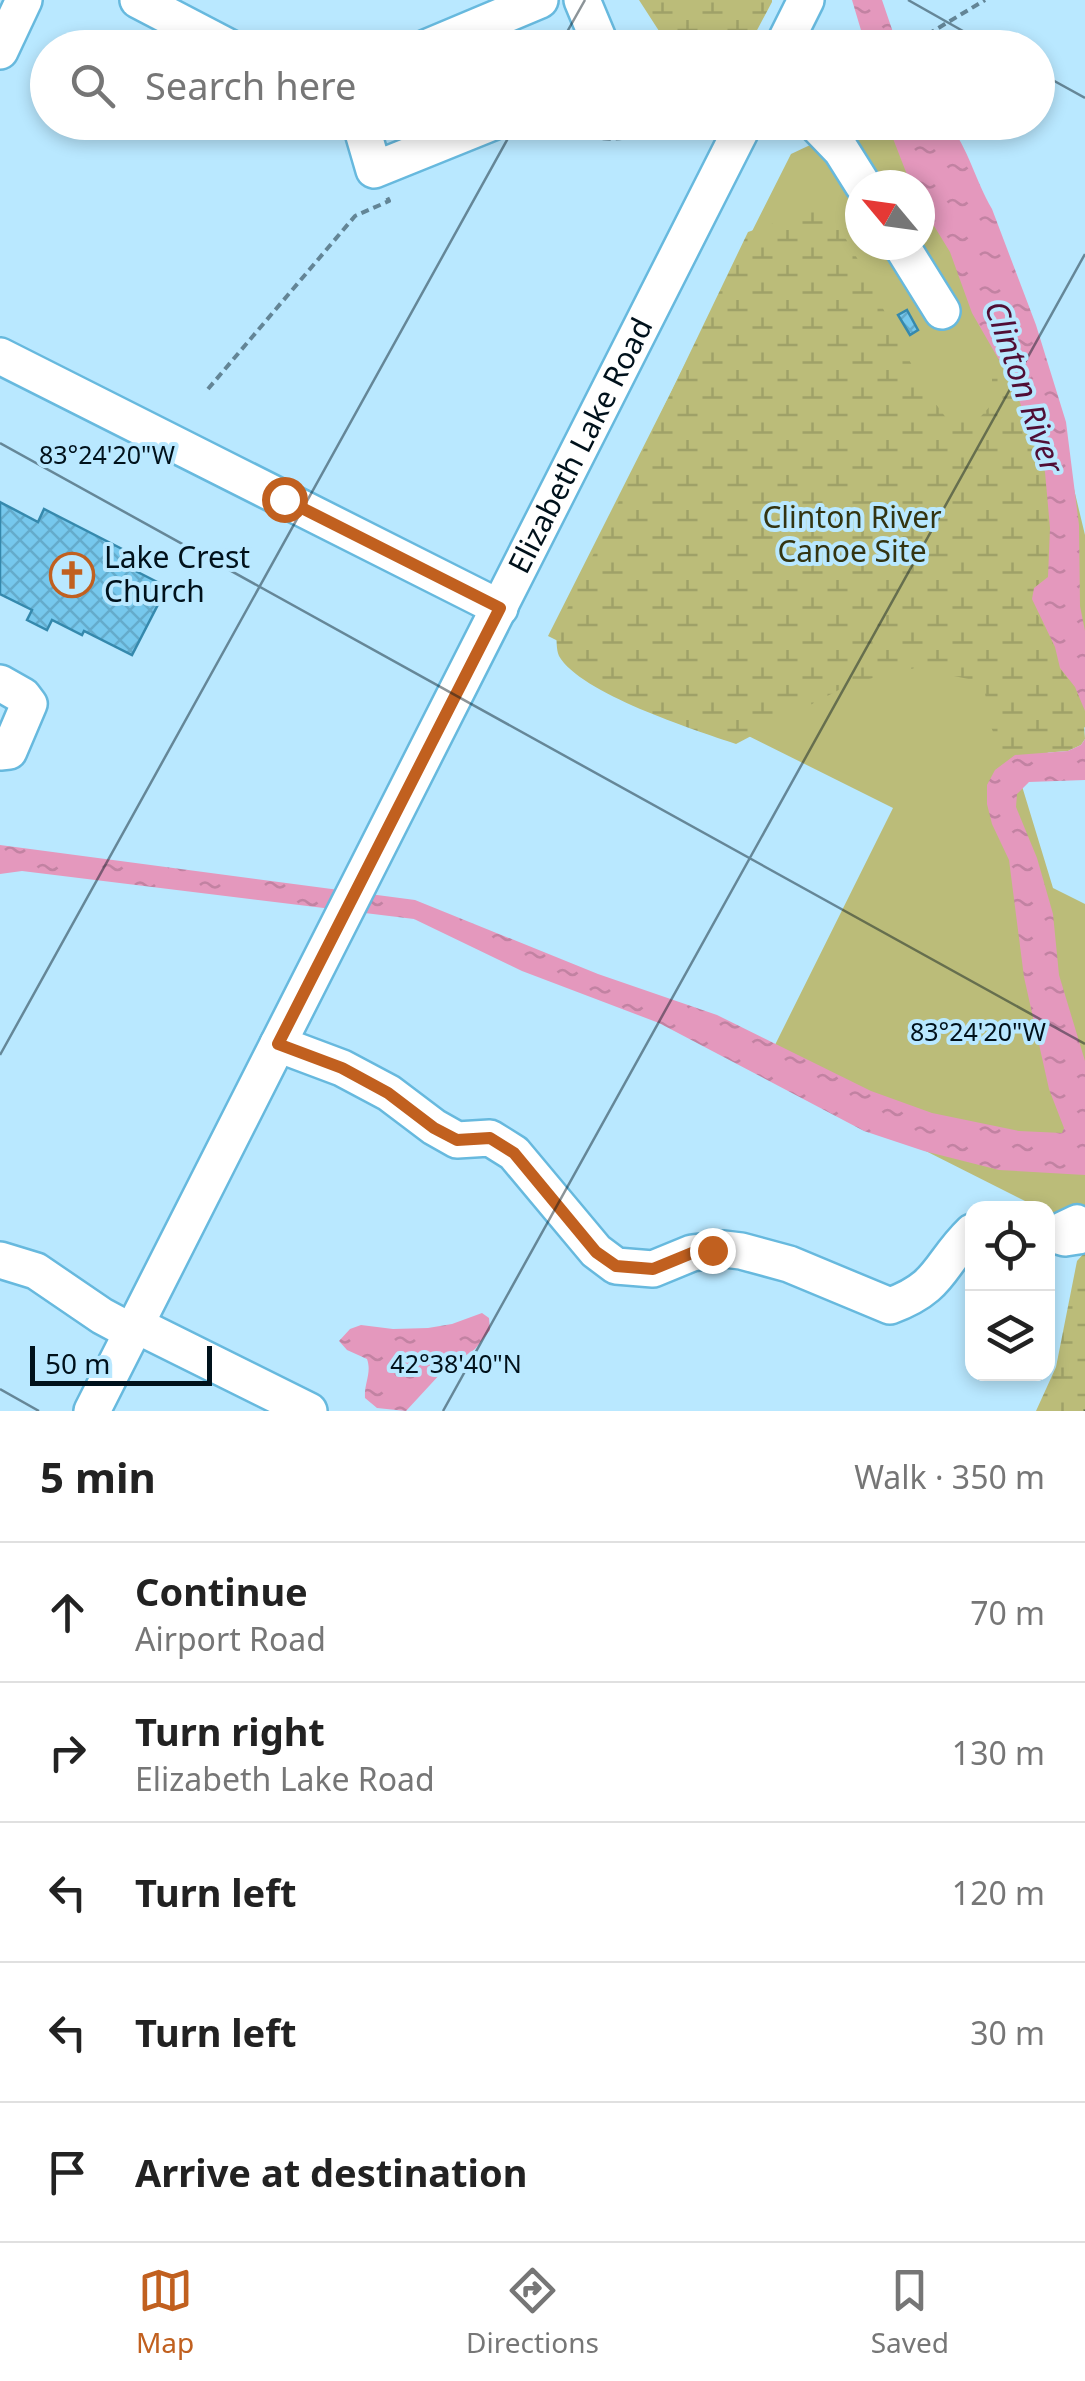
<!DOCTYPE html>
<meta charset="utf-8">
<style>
:root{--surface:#fff;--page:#f6f6f6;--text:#222;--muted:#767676;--line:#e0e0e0;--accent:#c1601f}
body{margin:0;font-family:"Noto Sans",sans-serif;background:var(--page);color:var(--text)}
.controls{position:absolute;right:30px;bottom:30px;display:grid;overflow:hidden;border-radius:20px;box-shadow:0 5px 15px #0003}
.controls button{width:90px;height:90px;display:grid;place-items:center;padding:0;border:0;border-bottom:2px solid var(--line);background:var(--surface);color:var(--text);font:50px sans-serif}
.compass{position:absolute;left:845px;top:170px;width:90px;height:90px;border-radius:50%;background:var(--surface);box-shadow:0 5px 15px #0003;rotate:299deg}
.scale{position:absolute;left:30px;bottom:25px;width:182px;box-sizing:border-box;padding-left:10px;border:5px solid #00111b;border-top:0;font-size:28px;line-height:35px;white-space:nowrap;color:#00111b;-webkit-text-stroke:8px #b9e8ff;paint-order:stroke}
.stop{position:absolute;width:30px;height:30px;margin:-22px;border:8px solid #c1601f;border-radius:50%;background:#fff}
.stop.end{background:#c1601f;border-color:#fff;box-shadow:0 2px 10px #0008}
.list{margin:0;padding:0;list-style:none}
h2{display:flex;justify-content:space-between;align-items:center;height:130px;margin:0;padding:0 40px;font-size:42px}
h2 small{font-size:32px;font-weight:400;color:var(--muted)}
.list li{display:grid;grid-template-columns:65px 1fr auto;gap:30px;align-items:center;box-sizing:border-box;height:140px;padding:0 40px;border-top:2px solid var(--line)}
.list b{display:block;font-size:38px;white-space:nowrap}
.list p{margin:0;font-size:32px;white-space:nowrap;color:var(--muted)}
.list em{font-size:32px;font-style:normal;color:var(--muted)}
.icon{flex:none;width:55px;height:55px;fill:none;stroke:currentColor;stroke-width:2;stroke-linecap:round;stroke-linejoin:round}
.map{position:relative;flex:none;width:1085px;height:1411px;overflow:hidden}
.search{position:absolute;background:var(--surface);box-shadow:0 5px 15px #0003;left:30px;right:30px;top:30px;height:110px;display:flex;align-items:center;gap:25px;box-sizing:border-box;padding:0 35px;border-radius:55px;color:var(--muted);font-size:38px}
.sheet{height:830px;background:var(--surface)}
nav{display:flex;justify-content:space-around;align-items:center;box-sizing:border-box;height:140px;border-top:2px solid var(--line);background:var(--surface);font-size:28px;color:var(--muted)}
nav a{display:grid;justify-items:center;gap:5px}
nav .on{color:var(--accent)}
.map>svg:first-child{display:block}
.green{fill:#bbbc79;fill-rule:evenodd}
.wetland{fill:url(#wetland-marsh)}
.water{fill:url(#water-ripples)}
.building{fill:url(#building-cross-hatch);stroke:#3589ad;stroke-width:2.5}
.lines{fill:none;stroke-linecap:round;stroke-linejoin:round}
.minor-casing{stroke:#67b9de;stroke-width:40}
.path{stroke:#638596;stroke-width:4;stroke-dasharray:8 5;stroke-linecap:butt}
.minor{stroke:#fff;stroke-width:35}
.route{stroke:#c1601f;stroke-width:12}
.ticks{fill:none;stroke:#00111b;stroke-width:2.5;stroke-opacity:0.45}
.labels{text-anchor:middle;stroke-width:8;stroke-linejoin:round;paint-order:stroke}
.street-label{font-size:30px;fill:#00111b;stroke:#b9e8ff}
.park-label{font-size:30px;fill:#333411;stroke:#b9e8ff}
.poi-label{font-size:30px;fill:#00111b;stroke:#b9e8ff;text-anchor:start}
.water-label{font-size:32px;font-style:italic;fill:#500e35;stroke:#b9e8ff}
.ticks-label{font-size:25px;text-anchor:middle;fill:#00111b;stroke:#b9e8ff;stroke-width:8;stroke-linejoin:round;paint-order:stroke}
</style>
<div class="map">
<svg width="1085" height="1411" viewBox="0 0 1085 1411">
<defs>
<pattern id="wetland-marsh" width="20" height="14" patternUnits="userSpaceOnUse" patternTransform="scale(2.5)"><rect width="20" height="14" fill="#bbbc79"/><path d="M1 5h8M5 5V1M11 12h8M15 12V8" fill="none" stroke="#9fa168"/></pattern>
<pattern id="water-ripples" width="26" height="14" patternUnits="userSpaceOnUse" patternTransform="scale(2.5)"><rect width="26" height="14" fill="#e498bd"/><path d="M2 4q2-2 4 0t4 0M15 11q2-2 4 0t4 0" fill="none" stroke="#c282a2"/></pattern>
<pattern id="building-cross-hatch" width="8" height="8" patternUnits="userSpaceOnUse" patternTransform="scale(2.5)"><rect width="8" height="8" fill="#76c8ed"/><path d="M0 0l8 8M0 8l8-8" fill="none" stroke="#64abcb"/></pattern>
</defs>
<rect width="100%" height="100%" fill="#b9e8ff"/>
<path class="green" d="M857,123H897L1037,335L1085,535V727L1018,773L1053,888L1085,904V1232L1048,1213V1208H1039L763,1069L893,808L548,636L791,154ZM860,185H920V245H860Z"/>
<path class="wetland" d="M639,0H772V2L748,47L670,48Z
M823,206C874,271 896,354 947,419L974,424L992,404V352L1019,397L1045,472L1050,528L1048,577L1034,588L1036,612L1055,647L1060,668L1082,699L1085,739L1081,745L1068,751L1015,755L1005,760L991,727L983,682L915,668L852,683L736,744C694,730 580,693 559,656C556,649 557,640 556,632L748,232Z
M1085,1252V1411H1036L1056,1367L1077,1261Z"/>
<path class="water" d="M852,0H882L898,47H866Z
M887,123H948C969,149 975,180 992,209L1036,325L1066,422L1079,525L1080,606L1085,631V711L1075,687L1060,668L1055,647L1032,599L1034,588L1048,577L1050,528L1045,472L1014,386L972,313L950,252L920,203V185H911Z
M1085,739V780L1029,782L1017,794L1016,807L1037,858L1053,914L1059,975L1085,1061V1175L999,1170L924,1151L864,1131L659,1023L522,971L414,919L22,871L0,874V845L415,900L598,974L717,1015L871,1091L932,1113L1019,1131L1062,1133L1064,1128L1049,1089L1024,977L1009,860L992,824L987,804V785L995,770L1015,755L1068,751L1081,745Z
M482,1313L489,1318L490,1330L475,1349L442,1372L406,1411L377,1408L365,1398C364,1383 372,1373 367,1359L347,1350L339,1341L350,1329L361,1325L393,1329L428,1328L452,1324Z"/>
<path class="building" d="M907,310L918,330L910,335L898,315Z
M0,502L38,522L44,509L126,551L120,563L167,587L132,655L84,631L82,635L52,620L47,630L27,620L32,610L0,594Z"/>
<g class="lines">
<defs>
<g id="minor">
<path d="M138,0L230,48"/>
<path d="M582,0L602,48"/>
<path d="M426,48L540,0"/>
<path d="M782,48L806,0"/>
<path d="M0,51L24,0"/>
<path d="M360,122L374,170L493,122"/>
<path d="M814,122L841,150L863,185"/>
<path d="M901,245L942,311"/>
<path d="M0,356L500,608"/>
<path d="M0,683L23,696L29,704L9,751L0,752"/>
<path d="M278,1044L342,1068L389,1093L434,1127L457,1140L490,1138L514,1153L596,1251L616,1266L653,1269L692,1253L724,1249L741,1251L789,1264L890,1306C942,1287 938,1265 972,1232"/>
<path d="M1048,1233L1065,1238L1078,1236L1082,1226L1077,1223L1054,1234"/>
<path d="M0,1260L36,1271L102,1316L132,1332"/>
<path d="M136,1325L309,1411"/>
<path id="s1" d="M92,1411L745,122"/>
</g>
</defs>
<use href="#minor" class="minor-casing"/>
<path class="path" d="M905,48L985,0
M568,122C601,152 639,135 675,122
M645,122L659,128
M780,126L782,122
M208,389L355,216L389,201L387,197"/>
<use href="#minor" class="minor"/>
</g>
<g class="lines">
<path class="route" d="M284,499L500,608L278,1044L342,1068L388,1093L434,1128L457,1140L490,1138L514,1153L596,1252L616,1266L653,1269L692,1253L712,1250"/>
</g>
<path class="ticks" d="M908,0L993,48M558,48L585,0M1038,72L1085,98M0,443L1085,1044M0,1055L517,122M0,1389L39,1411M443,1411L1085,254M1084,1411L1085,1410"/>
<defs>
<symbol id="church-ring" viewBox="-11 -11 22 22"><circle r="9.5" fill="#b9e8ff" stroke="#c1601f" stroke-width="1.5"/><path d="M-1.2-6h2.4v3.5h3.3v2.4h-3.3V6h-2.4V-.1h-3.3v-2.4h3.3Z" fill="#c1601f"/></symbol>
</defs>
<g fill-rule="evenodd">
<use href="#church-ring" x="47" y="550" width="50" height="50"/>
</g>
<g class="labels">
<g class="street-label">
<text dy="10" stroke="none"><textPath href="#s1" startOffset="1082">Elizabeth Lake Road</textPath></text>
</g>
<g class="park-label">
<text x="852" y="528">Clinton River<tspan x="852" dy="34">Canoe Site</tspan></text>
</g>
<g class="poi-label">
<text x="104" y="568">Lake Crest<tspan x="104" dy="34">Church</tspan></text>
</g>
<g class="water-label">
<text transform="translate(1024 387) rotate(71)" y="11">Clinton River</text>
</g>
</g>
<g class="ticks-label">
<text x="107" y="464">83°24'20"W</text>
<text x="978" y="1041">83°24'20"W</text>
<text x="456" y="1373">42°38'40"N</text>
</g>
</svg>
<div class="controls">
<button><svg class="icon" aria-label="locate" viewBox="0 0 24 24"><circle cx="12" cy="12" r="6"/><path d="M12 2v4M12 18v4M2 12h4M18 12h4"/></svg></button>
<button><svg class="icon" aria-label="layers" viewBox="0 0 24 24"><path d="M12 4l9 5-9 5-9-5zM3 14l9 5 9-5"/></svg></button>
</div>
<svg class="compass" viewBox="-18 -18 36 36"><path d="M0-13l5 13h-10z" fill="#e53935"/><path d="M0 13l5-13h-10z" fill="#767676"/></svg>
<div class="scale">50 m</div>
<div class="stop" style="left:284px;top:499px"></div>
<div class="stop end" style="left:712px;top:1250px"></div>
<div class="search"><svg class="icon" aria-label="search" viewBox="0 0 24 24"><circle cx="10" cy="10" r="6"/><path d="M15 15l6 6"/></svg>Search here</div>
</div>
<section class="sheet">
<h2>5 min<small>Walk · 350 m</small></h2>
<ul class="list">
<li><svg class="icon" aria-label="ahead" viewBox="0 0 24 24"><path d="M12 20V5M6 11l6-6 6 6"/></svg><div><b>Continue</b><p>Airport Road</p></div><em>70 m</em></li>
<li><svg class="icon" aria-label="right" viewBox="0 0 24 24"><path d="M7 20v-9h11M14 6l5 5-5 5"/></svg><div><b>Turn right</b><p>Elizabeth Lake Road</p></div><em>130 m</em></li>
<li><svg class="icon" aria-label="left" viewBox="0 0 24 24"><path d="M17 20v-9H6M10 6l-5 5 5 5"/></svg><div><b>Turn left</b></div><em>120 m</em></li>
<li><svg class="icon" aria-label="left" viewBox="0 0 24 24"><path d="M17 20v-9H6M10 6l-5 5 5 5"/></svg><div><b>Turn left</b></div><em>30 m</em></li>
<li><svg class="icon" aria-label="arrive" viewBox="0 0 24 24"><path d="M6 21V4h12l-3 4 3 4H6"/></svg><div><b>Arrive at destination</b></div></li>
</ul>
</section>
<nav>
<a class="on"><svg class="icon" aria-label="map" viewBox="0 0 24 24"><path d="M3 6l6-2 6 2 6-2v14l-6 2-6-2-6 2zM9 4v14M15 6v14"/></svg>Map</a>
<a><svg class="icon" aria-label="directions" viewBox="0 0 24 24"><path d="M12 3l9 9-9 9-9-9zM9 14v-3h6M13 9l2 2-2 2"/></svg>Directions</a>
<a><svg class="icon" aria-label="saved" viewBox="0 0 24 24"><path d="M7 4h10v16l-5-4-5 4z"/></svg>Saved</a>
</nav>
